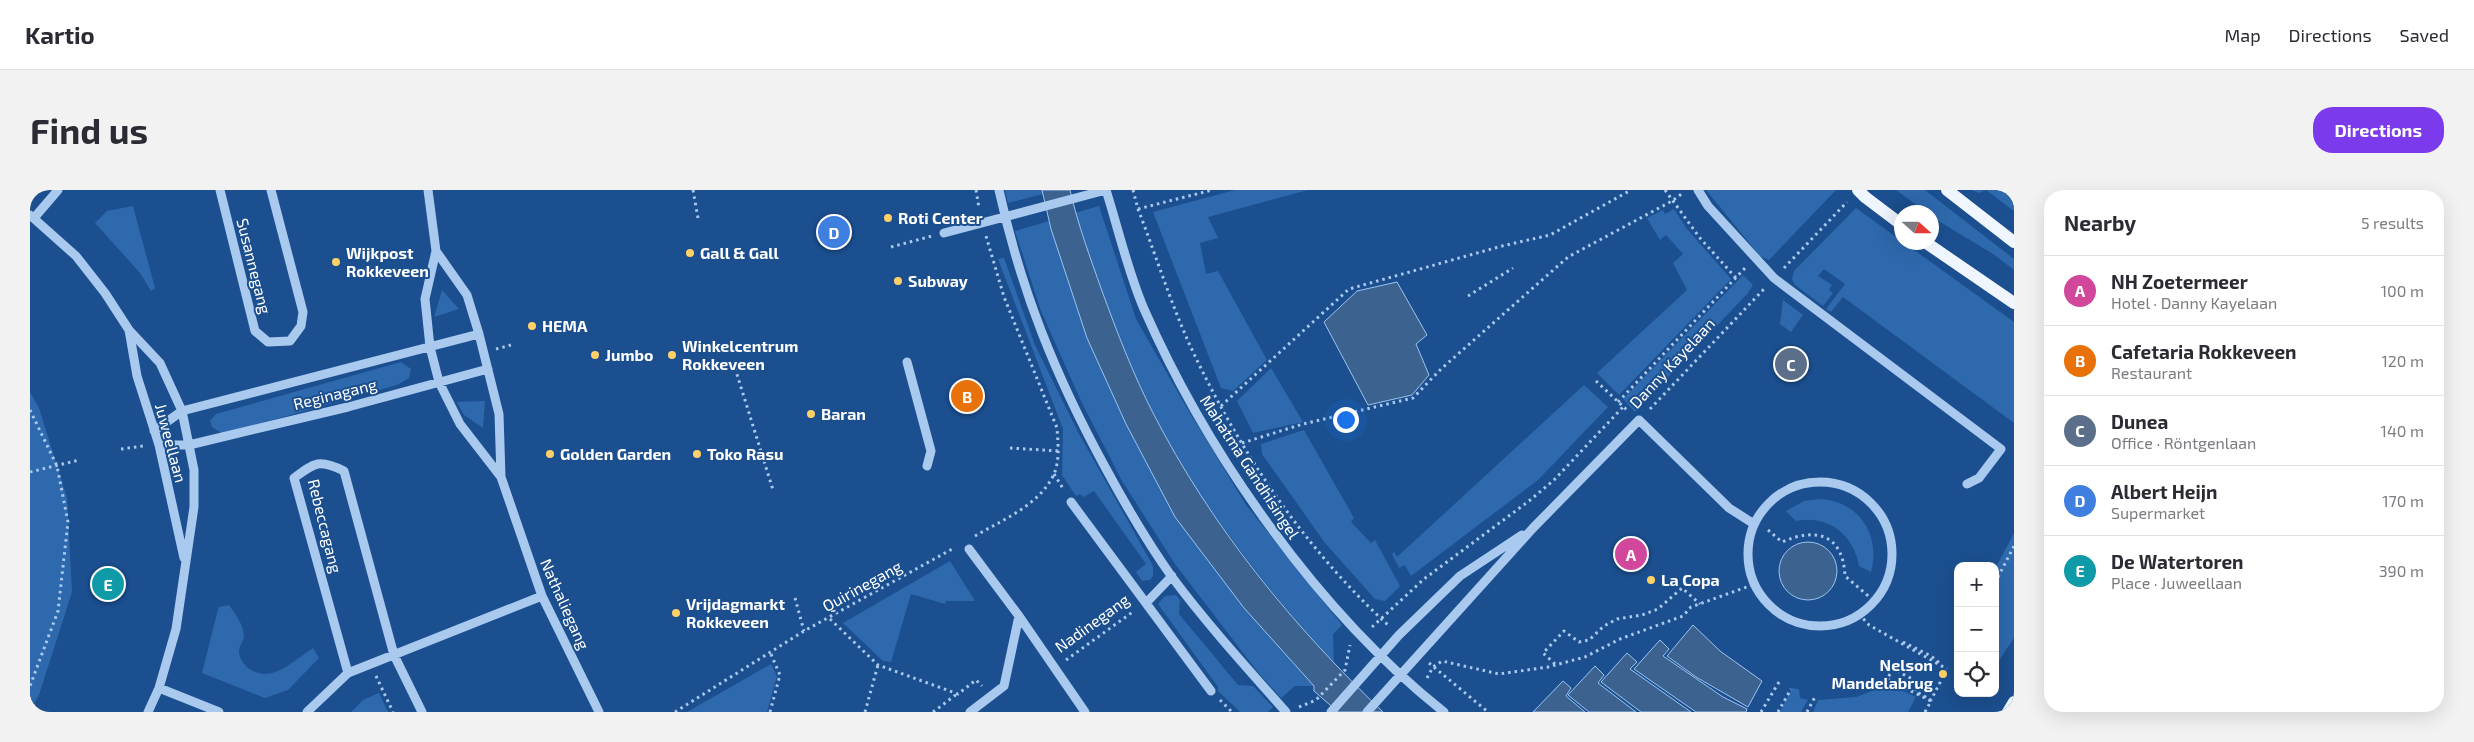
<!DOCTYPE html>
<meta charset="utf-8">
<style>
:root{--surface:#fff;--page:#f2f2f3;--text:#2b2b33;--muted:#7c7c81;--line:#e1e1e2;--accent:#7c3aed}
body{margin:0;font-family:"Exo 2",sans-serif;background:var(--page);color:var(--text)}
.controls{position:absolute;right:15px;bottom:15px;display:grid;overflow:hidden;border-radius:10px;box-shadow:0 5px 20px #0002}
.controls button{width:45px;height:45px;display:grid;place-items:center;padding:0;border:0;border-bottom:1px solid var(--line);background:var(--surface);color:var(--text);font:25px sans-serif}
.compass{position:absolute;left:1864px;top:15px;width:45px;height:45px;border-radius:50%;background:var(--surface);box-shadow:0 5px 20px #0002;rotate:111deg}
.you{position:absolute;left:1315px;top:229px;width:18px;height:18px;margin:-12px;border:4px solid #fff;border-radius:50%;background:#1a73e8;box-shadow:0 0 0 8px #1a73e833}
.badge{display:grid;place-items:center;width:32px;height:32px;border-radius:50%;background:var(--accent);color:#fff;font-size:16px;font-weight:700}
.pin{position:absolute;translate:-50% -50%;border:2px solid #fff;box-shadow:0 1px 5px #0006}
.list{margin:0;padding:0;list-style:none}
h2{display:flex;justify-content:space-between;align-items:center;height:65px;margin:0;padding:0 20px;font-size:21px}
h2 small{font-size:16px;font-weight:400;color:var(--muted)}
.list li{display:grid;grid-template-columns:32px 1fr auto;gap:15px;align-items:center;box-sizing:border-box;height:70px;padding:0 20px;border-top:1px solid var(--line)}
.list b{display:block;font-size:19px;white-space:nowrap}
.list p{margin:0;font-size:16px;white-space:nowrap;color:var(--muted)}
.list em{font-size:16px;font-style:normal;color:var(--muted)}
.icon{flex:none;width:28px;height:28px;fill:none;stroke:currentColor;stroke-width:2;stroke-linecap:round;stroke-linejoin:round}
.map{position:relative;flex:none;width:1984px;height:522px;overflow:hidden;border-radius:20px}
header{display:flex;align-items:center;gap:30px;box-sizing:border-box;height:70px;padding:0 25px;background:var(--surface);border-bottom:1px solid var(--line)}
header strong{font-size:24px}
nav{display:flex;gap:28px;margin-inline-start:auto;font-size:18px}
.intro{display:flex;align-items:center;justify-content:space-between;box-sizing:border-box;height:120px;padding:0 30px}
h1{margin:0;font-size:35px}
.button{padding:12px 22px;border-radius:20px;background:var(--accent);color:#fff;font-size:18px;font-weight:700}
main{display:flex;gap:30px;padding:0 30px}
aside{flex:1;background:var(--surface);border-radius:20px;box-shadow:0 5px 20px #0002}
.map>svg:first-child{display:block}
.green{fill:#2e69ad}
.water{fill:#3c6290;stroke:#9cc4f0}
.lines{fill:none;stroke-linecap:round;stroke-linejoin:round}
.path{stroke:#a9c9ee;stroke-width:3;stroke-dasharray:2.5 4;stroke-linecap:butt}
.minor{stroke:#a9c9ee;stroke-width:9}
.major{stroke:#f0f6ff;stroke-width:12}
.major-bridge{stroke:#f0f6ff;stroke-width:12}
.poi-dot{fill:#ffd166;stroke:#1b4f8f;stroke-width:2}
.labels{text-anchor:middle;stroke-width:4;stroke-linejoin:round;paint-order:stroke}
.poi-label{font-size:16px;font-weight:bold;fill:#fff;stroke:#1b4f8f;text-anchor:start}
.street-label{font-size:16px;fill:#fff;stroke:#1b4f8f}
</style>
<header>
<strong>Kartio</strong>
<nav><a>Map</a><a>Directions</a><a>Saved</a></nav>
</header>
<div class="intro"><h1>Find us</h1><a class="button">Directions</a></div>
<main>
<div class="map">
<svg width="1984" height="522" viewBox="0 0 1984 522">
<rect width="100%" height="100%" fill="#1b4f8f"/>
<path class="green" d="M975,0H1012L1013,4L978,13Z
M1205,0H1278L1178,27L1188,48L1170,53L1176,84L1188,81L1237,170L1203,201L1191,198L1123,22Z
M1676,0H1806L1739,70L1730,66Z
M1866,0H1895L1984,69V80L1963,64L1907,30L1902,26V22H1896Z
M1942,0H1984V21L1956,0L1949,3Z
M103,16L125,98L121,101L110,83L65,33L77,21Z
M1069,16L1106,129L1157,218L1216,315L1312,435L1303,444L1304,475C1236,397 1170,316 1123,223C1092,162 1071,96 1047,32L1045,23Z
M1826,18L1984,132V233L1813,107L1801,122L1796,119L1815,94L1794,79L1788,86L1802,95L1799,100L1803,103L1793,116L1764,94L1762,89L1764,81Z
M1644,19L1657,39L1701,89L1589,205L1567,183L1657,100L1643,73L1653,64L1636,45L1630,50L1617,28L1633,20L1635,24Z
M1019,31L1057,148L1096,234L1214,418L1284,496H1265L1251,508L1227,481L1145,374L1092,291L1051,211L1011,121L985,41Z
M974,68L1005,155L1048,242L1123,376V386L1120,390L1112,391L1106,382L1116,374L1064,301L1053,307L1050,304L1046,306L1032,285L1033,239L968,69Z
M1713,85L1723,95L1718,103L1605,222L1593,209Z
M412,100L429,119L404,127Z
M1753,110L1773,125L1761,142L1750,134Z
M371,172L381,179L379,188L367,195L193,244L182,237L180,231L186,224Z
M1241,178L1273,232L1223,243L1207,211Z
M1554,195L1578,217L1508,290L1381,386L1375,375L1369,378L1362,364L1364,362L1367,367Z
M0,202L9,218L37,308L42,402L9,505L0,520Z
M455,211L453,238L434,225L427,212Z
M1274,240L1324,328L1321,332L1341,353L1345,350L1370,396L1355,411L1345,409L1295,353L1232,264L1231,254Z
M1791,309C1830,312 1851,346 1841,382L1829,376C1824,345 1798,324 1766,331L1756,321L1774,311Z
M1984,343V448L1966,475L1965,379Z
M920,371L945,411H916L915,414L881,404L861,472L853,471L813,433Z
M1146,405L1150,410L1149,424L1208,495L1223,496L1243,517L1238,522H1210L1188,501V497L1128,414L1135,406Z
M199,415C205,424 214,435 214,446C214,451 209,456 209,461C209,468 214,474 218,478C242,495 262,471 283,458L289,468L258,500L235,508L172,483L187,423L189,417Z
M741,474L747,486L737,522H657Z
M1858,495L1863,496L1886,507L1878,522H1783L1788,510L1826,507Z
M1762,498L1769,499L1770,508L1778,510L1771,522H1750Z
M349,503L358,522H321L333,510Z"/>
<path class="water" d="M1012,0H1040C1048,35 1060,67 1072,101C1087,142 1103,184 1123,223C1181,336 1262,435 1353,522H1308L1284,501V496L1214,418L1145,327L1096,234L1057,148L1021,39Z
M1367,92L1397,145L1386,154L1399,185L1382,205L1338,215L1294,132L1327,101Z
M1749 381a29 29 0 1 1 58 0a29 29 0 1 1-58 0Z
M1663,435L1690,461L1732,491L1718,517L1666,487L1637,466Z
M1630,450L1639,459L1633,466L1693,507L1717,519L1716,522H1666L1604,479Z
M1597,463L1607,472L1600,479L1661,522H1611L1571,492Z
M1565,476L1574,485L1568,493L1606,522H1559L1538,505Z
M1533,491L1541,498L1536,506L1555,522H1503Z"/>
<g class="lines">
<path class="path" d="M663,0L668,28
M946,0L949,18
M1103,0L1108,19C1125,63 1139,108 1158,151C1206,256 1272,356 1358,435
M1635,0L1670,48L1706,88
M1108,19L1182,0
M861,57L902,46
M1754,78L1817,12
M1438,106L1483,78
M466,159L481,155
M705,178L743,300
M1566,191L1599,222
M1588,212L1716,77
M1191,216L1319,99L1472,56L1520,45L1601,0
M1620,219L1734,99
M0,220L27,276L38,332L28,421L0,496
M1212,253L1273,234L1383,208L1411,179L1538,67L1642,11L1654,2
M980,258L1028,261
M91,259L113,256
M0,282L49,270
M1024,284L1034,300
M1738,340L1752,352C1786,337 1813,344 1815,386L1844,411
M945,346C972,330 1010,315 1024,284C1030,270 1028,253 1027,238L974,107L956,46
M1965,393L1984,356
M765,408L774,441
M1829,424L1839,435L1917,479
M800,429L848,475L928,504L946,490L952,496
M1342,437L1394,389L1499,311L1524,290L1593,217
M1873,452L1901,466L1911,474
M1036,470L1104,421
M1399,473L1458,522
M1525,474L1513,463L1534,441L1549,452L1559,450L1574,436L1587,429L1612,425L1628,419L1652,398L1670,414
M346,486L363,522
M1397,488L1403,477L1412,471L1469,484L1518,477L1555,467L1590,449L1653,426L1661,417L1725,394
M1190,510L1202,522
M1269,517L1286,510L1315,480L1320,455
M645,522L774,441L924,358
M740,522L750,485L740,462
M835,522L848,475
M903,522L927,504
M1731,522L1749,492
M1748,522L1761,499
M1777,522L1786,505
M1895,522L1901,511L1857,489L1863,479L1890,493L1885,501L1901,510L1917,479"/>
<path class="minor" d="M190,0L225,141L238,152L260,151L271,136L273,122L241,0
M398,0L406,61L395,109L400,157L409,192L430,234L471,287
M969,0C991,101 1026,187 1075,277C1095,314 1117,352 1142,387C1177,434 1217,478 1256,522
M1076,0C1088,38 1098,82 1114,119C1178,265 1289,423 1414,522
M1668,0L1678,16L1744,88L1971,259L1949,288L1937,294
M0,25L46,66L75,103L99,140L130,173L152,221L164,280V317L146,439L129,498L118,522
M4,28L28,0
M914,43L1076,0
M406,61L437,105L449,144L469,224L471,287L512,406L569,522
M99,140L107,186L129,255L154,368
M877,172L901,261L897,276
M124,241L152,221L449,144
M129,255H159L318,217L458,179
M1718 364a72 72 0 1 1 144 0a72 72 0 1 1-144 0Z
M1041,312L1181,501
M939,359L989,426L1055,522
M1116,413L1142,386
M318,483L264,288C285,272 290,269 314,281L364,465L392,522
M129,498L189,522
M277,522L318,483L512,406
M940,522L974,496L989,426
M1301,522L1369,445L1430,386L1492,345
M1337,522L1503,338L1609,230L1699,318L1724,334"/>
<path class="major" d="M1917,0L1984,52
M1835,7L1872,35
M1895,52L1984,113
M1978,522L1984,512"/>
<path class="major-bridge" d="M1828,0L1835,7"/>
</g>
<g class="poi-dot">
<circle cx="858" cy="28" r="5"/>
<circle cx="660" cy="63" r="5"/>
<circle cx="306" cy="72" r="5"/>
<circle cx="868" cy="91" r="5"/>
<circle cx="502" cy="136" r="5"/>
<circle cx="565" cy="165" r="5"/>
<circle cx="642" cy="165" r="5"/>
<circle cx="781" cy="224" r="5"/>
<circle cx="520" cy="264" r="5"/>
<circle cx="667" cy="264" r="5"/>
<circle cx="1621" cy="390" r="5"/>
<circle cx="646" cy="423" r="5"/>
<circle cx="1913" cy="484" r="5"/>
</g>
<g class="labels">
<g class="poi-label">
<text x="868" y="34">Roti Center</text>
<text x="316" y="69">Wijkpost<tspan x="316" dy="18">Rokkeveen</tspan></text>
<text x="670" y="69">Gall &amp; Gall</text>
<text x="878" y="97">Subway</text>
<text x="512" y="142">HEMA</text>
<text x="652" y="162">Winkelcentrum<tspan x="652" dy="18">Rokkeveen</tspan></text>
<text x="575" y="171">Jumbo</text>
<text x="791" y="230">Baran</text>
<text x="530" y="270">Golden Garden</text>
<text x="677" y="270">Toko Rasu</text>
<text x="1631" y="396">La Copa</text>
<text x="656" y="420">Vrijdagmarkt<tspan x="656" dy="18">Rokkeveen</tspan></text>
<text x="1903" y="481" text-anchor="end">Nelson<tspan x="1903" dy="18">Mandelabrug</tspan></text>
</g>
<g class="street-label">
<text transform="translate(224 76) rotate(76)" y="6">Susannegang</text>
<text transform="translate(1642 173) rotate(-47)" y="6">Danny Kayelaan</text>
<text transform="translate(305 204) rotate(-14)" y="6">Reginagang</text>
<text transform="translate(141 253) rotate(75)" y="6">Juweellaan</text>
<text transform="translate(1220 277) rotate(57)" y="6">Mahatma Gandhisingel</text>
<text transform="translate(295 336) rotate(76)" y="6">Rebeccagang</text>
<text transform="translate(832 396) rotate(-29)" y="6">Quirinegang</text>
<text transform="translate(535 414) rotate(66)" y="6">Nathaliegang</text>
<text transform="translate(1062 433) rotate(-36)" y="6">Nadinegang</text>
</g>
</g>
</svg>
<div class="controls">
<button>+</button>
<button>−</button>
<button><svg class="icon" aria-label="locate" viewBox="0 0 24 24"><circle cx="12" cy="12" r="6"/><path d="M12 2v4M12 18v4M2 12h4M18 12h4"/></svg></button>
</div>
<svg class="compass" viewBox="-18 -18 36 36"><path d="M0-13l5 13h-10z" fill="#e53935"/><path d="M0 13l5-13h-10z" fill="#7c7c81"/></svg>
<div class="you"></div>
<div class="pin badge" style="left:1601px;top:364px;background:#d1479c">A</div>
<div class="pin badge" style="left:937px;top:206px;background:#e8710a">B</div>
<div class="pin badge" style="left:1761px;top:174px;background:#5c6f8a">C</div>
<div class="pin badge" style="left:804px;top:42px;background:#3f7fe0">D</div>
<div class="pin badge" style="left:78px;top:394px;background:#0f9aa8">E</div>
</div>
<aside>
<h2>Nearby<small>5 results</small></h2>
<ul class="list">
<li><span class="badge" style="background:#d1479c">A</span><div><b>NH Zoetermeer</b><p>Hotel · Danny Kayelaan</p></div><em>100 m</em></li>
<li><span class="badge" style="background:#e8710a">B</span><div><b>Cafetaria Rokkeveen</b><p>Restaurant</p></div><em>120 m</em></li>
<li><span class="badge" style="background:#5c6f8a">C</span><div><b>Dunea</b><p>Office · Röntgenlaan</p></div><em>140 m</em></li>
<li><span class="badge" style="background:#3f7fe0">D</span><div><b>Albert Heijn</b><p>Supermarket</p></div><em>170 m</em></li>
<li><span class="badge" style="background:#0f9aa8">E</span><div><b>De Watertoren</b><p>Place · Juweellaan</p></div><em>390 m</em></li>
</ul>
</aside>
</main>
